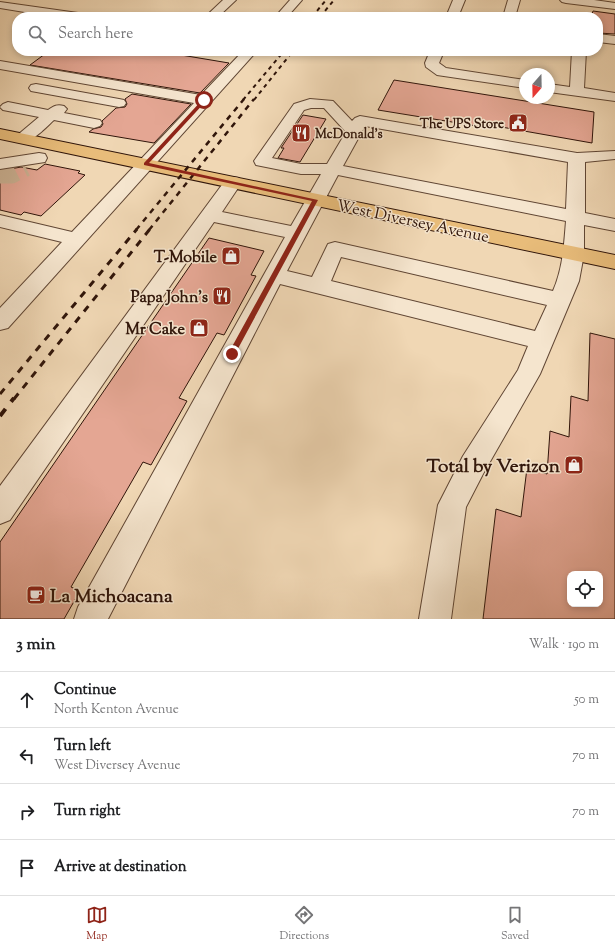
<!DOCTYPE html>
<meta charset="utf-8">
<style>
:root{--surface:#fff;--page:#f6f6f6;--text:#202124;--muted:#757577;--line:#e0e0e0;--accent:#8f2418}
body{margin:0;font-family:"Sorts Mill Goudy",serif;background:var(--page);color:var(--text)}
.controls{position:absolute;right:12px;bottom:12px;display:grid;overflow:hidden;border-radius:8px;box-shadow:0 2px 6px #0003}
.controls button{width:36px;height:36px;display:grid;place-items:center;padding:0;border:0;border-bottom:1px solid var(--line);background:var(--surface);color:var(--text);font:20px sans-serif}
.compass{position:absolute;left:519px;top:68px;width:36px;height:36px;border-radius:50%;background:var(--surface);box-shadow:0 2px 6px #0003;rotate:200deg}
.stop{position:absolute;width:12px;height:12px;margin:-9px;border:3px solid #8f2418;border-radius:50%;background:#fff}
.stop.end{background:#8f2418;border-color:#fff;box-shadow:0 1px 4px #0008}
.list{margin:0;padding:0;list-style:none}
h2{display:flex;justify-content:space-between;align-items:center;height:52px;margin:0;padding:0 16px;font-size:17px}
h2 small{font-size:13px;font-weight:400;color:var(--muted)}
.list li{display:grid;grid-template-columns:26px 1fr auto;gap:12px;align-items:center;box-sizing:border-box;height:56px;padding:0 16px;border-top:1px solid var(--line)}
.list b{display:block;font-size:15px;white-space:nowrap}
.list p{margin:0;font-size:13px;white-space:nowrap;color:var(--muted)}
.list em{font-size:13px;font-style:normal;color:var(--muted)}
.icon{flex:none;width:22px;height:22px;fill:none;stroke:currentColor;stroke-width:2;stroke-linecap:round;stroke-linejoin:round}
.map{position:relative;flex:none;width:615px;height:619px;overflow:hidden}
.search{position:absolute;background:var(--surface);box-shadow:0 2px 6px #0003;left:12px;right:12px;top:12px;height:44px;display:flex;align-items:center;gap:10px;box-sizing:border-box;padding:0 14px;border-radius:16px;color:var(--muted);font-size:15px}
.sheet{height:276px;background:var(--surface)}
nav{display:flex;justify-content:space-around;align-items:center;box-sizing:border-box;height:56px;border-top:1px solid var(--line);background:var(--surface);font-size:11px;color:var(--muted)}
nav a{display:grid;justify-items:center;gap:2px}
nav .on{color:var(--accent)}
.map>svg:first-child{display:block}
.building{fill:#e4a693;stroke:#30150a;fill-rule:evenodd}
.lines{fill:none;stroke-linecap:round;stroke-linejoin:round}
.minor-tunnel{stroke:#cab092;stroke-width:17;stroke-dasharray:17 8;stroke-linecap:butt}
.minor-casing{stroke:#604634;stroke-width:2}
.major-casing{stroke:#30150a;stroke-width:2}
.minor{fill:#f5e5ce;fill-rule:evenodd}
.major{fill:#e8bc7a;fill-rule:evenodd}
.rail-far3{stroke:#30150a;stroke-width:2;stroke-dasharray:4 4;stroke-linecap:butt}
.rail-far2{stroke:#30150a;stroke-width:2.5;stroke-dasharray:5.5 5.5;stroke-linecap:butt}
.rail-far1{stroke:#30150a;stroke-width:3;stroke-dasharray:7 7;stroke-linecap:butt}
.rail{stroke:#30150a;stroke-width:4;stroke-dasharray:9 9;stroke-linecap:butt}
.route{fill:#8f2418}
.labels{text-anchor:middle;stroke-width:3;stroke-linejoin:round;paint-order:stroke}
.far-poi-label{font-size:13px;font-weight:bold;fill:#30150a;stroke:#f5e5ce;text-anchor:end}
.street-label{font-size:16px;fill:#30150a;stroke:#f5e5ce}
.poi-label{font-size:16px;font-weight:bold;fill:#30150a;stroke:#f5e5ce;text-anchor:end}
.near-poi-label{font-size:19px;font-weight:bold;fill:#30150a;stroke:#f5e5ce;text-anchor:end}
</style>
<div class="map">
<svg width="615" height="619" viewBox="0 0 615 619">
<rect width="100%" height="100%" fill="#f0d7b4"/>
<filter id="stains"><feTurbulence type="fractalNoise" baseFrequency=".005" numOctaves="4"/><feColorMatrix values="0 0 0 0 .2 0 0 0 0 .09 0 0 0 0 .02 0 0 0 .5 -.17"/></filter>
<radialGradient id="worn" r=".72"><stop offset=".6" stop-color="#630" stop-opacity="0"/><stop offset="1" stop-color="#630" stop-opacity=".3"/></radialGradient>
<path class="building" d="M593,11L615,14V34L598,33V17H591Z
M49,51H157L229,63L200,93L30,65Z
M394,80L594,112L592,143L490,125L489,128L378,110Z
M132,94L191,104L154,143L89,132L93,129L101,127L103,124L102,121L116,108L125,107L127,104L125,99Z
M303,115L326,119L300,162L278,158L284,148H281Z
M45,164L80,171L78,173L85,175L41,216L24,212L21,215L0,210V174L5,170L21,167L37,170Z
M209,238L264,251L251,275L256,276L224,335L217,333L179,398L187,401L151,465L143,462L71,587L80,591L64,619H0V542Z
M590,333L615,339V619H483L496,509L521,517L527,468L547,474L550,431L569,437L571,396L588,401ZM570,574H600V604H570Z"/>
<g class="lines">
<path class="minor-tunnel" d="M0,175H12L26,168"/>
<defs>
<path id="minor" d="M223,0H236L218,17H205Z
M290,0H302L287,17H275Z
M453,0H465L458,17H446Z
M508,0H520L515,17H503Z
M560,0H594L615,3V9L566,3L562,2Z
M0,2L78,13L82,14L84,17H55L0,8Z
M598,34L615,36V44L598,42Z
M243,51H257L8,328L0,330V308L62,242L0,227V215L72,232L194,103L0,69V61L201,95Z
M430,51H444L439,63L446,68L525,80V88L437,75L426,67L425,63Z
M572,51H586L584,88L615,93V101L549,92V84L570,87Z
M36,84L119,99L124,100L126,103L124,106L119,107L31,91L29,88L31,85Z
M310,99L333,101L352,121L355,118L360,116L577,153L615,151V159L585,162V213L615,219V231L584,225V254L579,281L540,374L483,474L466,507L451,619H419L438,505L463,456L518,370L528,346L280,284L108,619H74L78,607L285,237L214,222L10,520L0,524V486L227,178L233,177L239,178L242,182L222,212L291,226L321,174H301L256,165L254,161L294,104ZM311,108H324L346,132L327,164H301L272,158L304,110ZM365,126L568,162L566,209L343,166ZM338,175L566,221C564,245 563,268 553,291L335,242L328,244L312,277L287,271ZM341,257L547,305L535,331L331,281Z
M8,102L48,110C54,106 57,104 64,106L67,109L64,113L100,120L102,123L100,126L94,128L54,120C44,129 31,145 16,141L14,138L39,117L3,110L0,107L3,104Z
M39,153L45,154L47,158L45,162L0,169V159Z"/>
<path id="major" d="M0,129L615,255V269L0,139Z"/>
</defs>
<use href="#minor" class="minor-casing"/>
<use href="#major" class="major-casing"/>
<use href="#minor" class="minor"/>
<use href="#major" class="major"/>
<path class="rail-far3" d="M312,17L326,0
M320,17L334,0
M243,100L284,51
M254,100L293,51"/>
<path class="rail-far2" d="M136,230L244,99
M149,230L254,99"/>
<path class="rail-far1" d="M0,394L137,229
M14,399L150,229"/>
<path class="rail" d="M0,416L14,398"/>
</g>
<path class="route" d="M203,99L207,100L149,163L318,200L234,356L232,357L228,354L312,201L144,165V163Z"/>
<defs>
<symbol id="civic-square" viewBox="-11 -11 22 22"><rect x="-9" y="-9" width="18" height="18" rx="4" fill="#8f2418" stroke="#f5e5ce"/><path d="M-.6-6.5H3V-4.5H.6V-3L4-1V1h2V6H-6V1h2V-1L-.6-3ZM-1.2 2.5V6h2.4V2.5Z" fill="#fff"/></symbol>
<symbol id="restaurant-square" viewBox="-11 -11 22 22"><rect x="-9" y="-9" width="18" height="18" rx="4" fill="#8f2418" stroke="#f5e5ce"/><path d="M-5-6h1v4h1v-4h1v4h1v-4h1v5L-1.5 .5V6h-2V.5L-5-1ZM5-6V6H3V1.5H1.5Q1.5-4 5-6Z" fill="#fff"/></symbol>
<symbol id="shop-square" viewBox="-11 -11 22 22"><rect x="-9" y="-9" width="18" height="18" rx="4" fill="#8f2418" stroke="#f5e5ce"/><path d="M-5-2.5h2.3a2.7 3.5 0 0 1 5.4 0H5L5.5 6h-11ZM-1.5-2.5h3a1.5 2.3 0 0 0-3 0Z" fill="#fff"/></symbol>
<symbol id="cafe-square" viewBox="-11 -11 22 22"><rect x="-9" y="-9" width="18" height="18" rx="4" fill="#8f2418" stroke="#f5e5ce"/><path d="M-5.5-4.5H6V0H3Q3 3.5 0 3.5H-2.5Q-5.5 3.5-5.5 0ZM3-3.2v2h1.7v-2ZM-6 4.5H4V6H-6Z" fill="#fff"/></symbol>
</defs>
<g fill-rule="evenodd">
<use href="#civic-square" x="507" y="112" width="22" height="22"/>
<use href="#restaurant-square" x="290" y="122" width="22" height="22"/>
<use href="#shop-square" x="220" y="245" width="22" height="22"/>
<use href="#restaurant-square" x="211" y="285" width="22" height="22"/>
<use href="#shop-square" x="188" y="317" width="22" height="22"/>
<use href="#shop-square" x="563" y="454" width="22" height="22"/>
<use href="#cafe-square" x="25" y="584" width="22" height="22"/>
</g>
<g class="labels">
<g class="far-poi-label">
<text x="504" y="128">The UPS Store</text>
<text x="315" y="138" text-anchor="start">McDonald's</text>
</g>
<g class="street-label">
<text transform="translate(413 220) rotate(12)" y="6">West Diversey Avenue</text>
</g>
<g class="poi-label">
<text x="217" y="262">T-Mobile</text>
<text x="208" y="302">Papa John's</text>
<text x="185" y="334">Mr Cake</text>
</g>
<g class="near-poi-label">
<text x="560" y="472">Total by Verizon</text>
<text x="50" y="602" text-anchor="start">La Michoacana</text>
</g>
</g>
<rect width="100%" height="100%" filter="url(#stains)"/>
<rect width="100%" height="100%" fill="url(#worn)"/>
</svg>
<div class="controls">
<button><svg class="icon" aria-label="locate" viewBox="0 0 24 24"><circle cx="12" cy="12" r="6"/><path d="M12 2v4M12 18v4M2 12h4M18 12h4"/></svg></button>
</div>
<svg class="compass" viewBox="-18 -18 36 36"><path d="M0-13l5 13h-10z" fill="#e53935"/><path d="M0 13l5-13h-10z" fill="#757577"/></svg>
<div class="stop" style="left:204px;top:100px"></div>
<div class="stop end" style="left:232px;top:354px"></div>
<div class="search"><svg class="icon" aria-label="search" viewBox="0 0 24 24"><circle cx="10" cy="10" r="6"/><path d="M15 15l6 6"/></svg>Search here</div>
</div>
<section class="sheet">
<h2>3 min<small>Walk · 190 m</small></h2>
<ul class="list">
<li><svg class="icon" aria-label="ahead" viewBox="0 0 24 24"><path d="M12 20V5M6 11l6-6 6 6"/></svg><div><b>Continue</b><p>North Kenton Avenue</p></div><em>50 m</em></li>
<li><svg class="icon" aria-label="left" viewBox="0 0 24 24"><path d="M17 20v-9H6M10 6l-5 5 5 5"/></svg><div><b>Turn left</b><p>West Diversey Avenue</p></div><em>70 m</em></li>
<li><svg class="icon" aria-label="right" viewBox="0 0 24 24"><path d="M7 20v-9h11M14 6l5 5-5 5"/></svg><div><b>Turn right</b></div><em>70 m</em></li>
<li><svg class="icon" aria-label="arrive" viewBox="0 0 24 24"><path d="M6 21V4h12l-3 4 3 4H6"/></svg><div><b>Arrive at destination</b></div></li>
</ul>
</section>
<nav>
<a class="on"><svg class="icon" aria-label="map" viewBox="0 0 24 24"><path d="M3 6l6-2 6 2 6-2v14l-6 2-6-2-6 2zM9 4v14M15 6v14"/></svg>Map</a>
<a><svg class="icon" aria-label="directions" viewBox="0 0 24 24"><path d="M12 3l9 9-9 9-9-9zM9 14v-3h6M13 9l2 2-2 2"/></svg>Directions</a>
<a><svg class="icon" aria-label="saved" viewBox="0 0 24 24"><path d="M7 4h10v16l-5-4-5 4z"/></svg>Saved</a>
</nav>
